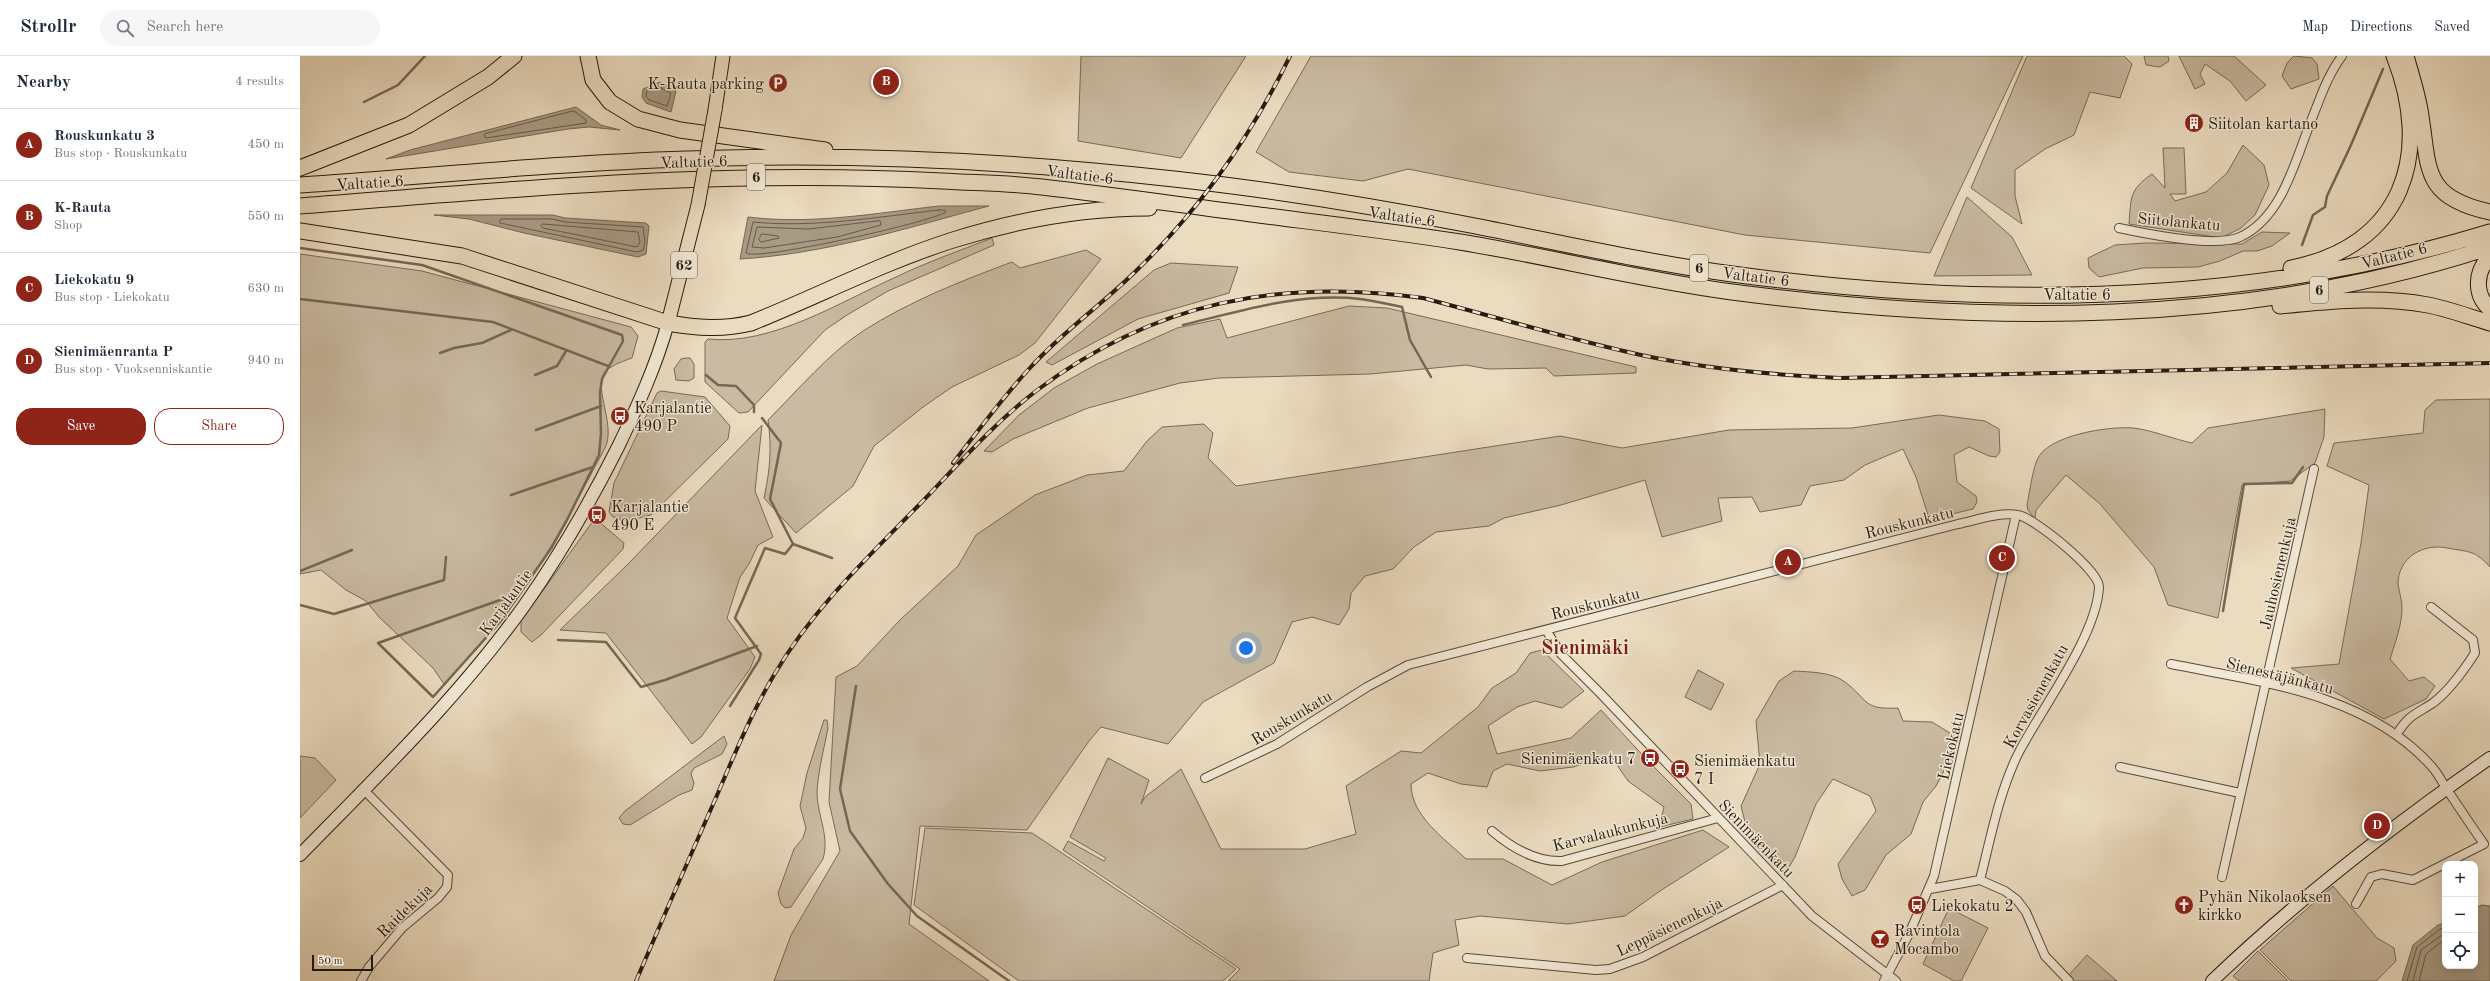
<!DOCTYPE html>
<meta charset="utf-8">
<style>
:root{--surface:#fff;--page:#f6f6f7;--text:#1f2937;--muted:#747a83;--line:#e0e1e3;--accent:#8f2418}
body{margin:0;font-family:"Old Standard TT",serif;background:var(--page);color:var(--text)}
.controls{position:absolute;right:12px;bottom:12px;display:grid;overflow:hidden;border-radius:8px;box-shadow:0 4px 16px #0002}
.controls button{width:36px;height:36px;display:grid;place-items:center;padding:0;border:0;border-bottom:1px solid var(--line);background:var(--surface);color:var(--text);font:20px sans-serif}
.scale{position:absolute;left:12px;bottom:10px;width:61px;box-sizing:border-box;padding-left:4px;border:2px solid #251b0f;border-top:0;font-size:11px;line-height:14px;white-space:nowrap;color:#251b0f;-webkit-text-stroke:3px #f2e8d5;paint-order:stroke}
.you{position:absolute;left:946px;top:592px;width:14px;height:14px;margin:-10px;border:3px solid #fff;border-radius:50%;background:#1a73e8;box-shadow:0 0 0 6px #1a73e833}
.badge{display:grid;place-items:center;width:26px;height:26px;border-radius:50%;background:var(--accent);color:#fff;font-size:13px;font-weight:700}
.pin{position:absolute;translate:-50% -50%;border:2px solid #fff;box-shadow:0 1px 4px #0006}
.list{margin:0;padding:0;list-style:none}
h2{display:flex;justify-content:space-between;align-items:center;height:52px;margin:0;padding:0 16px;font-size:17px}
h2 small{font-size:13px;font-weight:400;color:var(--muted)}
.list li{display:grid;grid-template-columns:26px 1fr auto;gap:12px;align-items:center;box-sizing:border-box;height:72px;padding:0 16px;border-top:1px solid var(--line)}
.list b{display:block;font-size:15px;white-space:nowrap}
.list p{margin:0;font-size:13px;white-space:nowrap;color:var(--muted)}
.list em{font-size:13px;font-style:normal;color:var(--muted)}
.actions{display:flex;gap:8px;padding:12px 16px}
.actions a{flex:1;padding:9px 0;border:1px solid var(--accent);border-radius:16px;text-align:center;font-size:14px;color:var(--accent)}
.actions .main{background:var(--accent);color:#fff}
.icon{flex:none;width:22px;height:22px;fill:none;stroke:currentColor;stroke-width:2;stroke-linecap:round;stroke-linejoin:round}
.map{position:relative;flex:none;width:2190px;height:925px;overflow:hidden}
header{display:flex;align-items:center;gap:24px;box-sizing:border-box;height:56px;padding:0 20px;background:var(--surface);border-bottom:1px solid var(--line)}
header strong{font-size:19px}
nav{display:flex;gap:22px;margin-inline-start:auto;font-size:14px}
.search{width:280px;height:36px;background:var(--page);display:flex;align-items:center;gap:10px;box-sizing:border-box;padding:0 14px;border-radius:22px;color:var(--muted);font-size:15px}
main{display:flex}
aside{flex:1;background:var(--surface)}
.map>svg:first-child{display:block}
.green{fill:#c9baa1;stroke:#776a58}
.water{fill:#a89a83;stroke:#746755}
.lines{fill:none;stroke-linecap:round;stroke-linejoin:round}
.shore{stroke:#665a49;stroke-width:1}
.stream{stroke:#746755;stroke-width:2.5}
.street-casing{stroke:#564b3b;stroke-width:10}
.secondary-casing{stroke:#251b0f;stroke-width:14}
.primary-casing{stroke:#251b0f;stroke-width:15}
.highway-casing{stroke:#251b0f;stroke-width:17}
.street{stroke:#f2e8d5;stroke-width:8}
.secondary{stroke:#f2e8d5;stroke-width:12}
.primary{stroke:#ebdbbf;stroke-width:13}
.highway{stroke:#ebdbbf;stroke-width:15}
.rail-casing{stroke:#251b0f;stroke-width:4}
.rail{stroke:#f2e8d5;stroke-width:2.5;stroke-dasharray:8;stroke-linecap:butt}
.primary-bridge-casing{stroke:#251b0f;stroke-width:15;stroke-linecap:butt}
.primary-bridge{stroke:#ebdbbf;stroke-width:13}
.labels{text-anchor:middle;stroke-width:3;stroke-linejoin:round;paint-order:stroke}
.shield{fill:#f2e8d5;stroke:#62584a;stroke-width:1}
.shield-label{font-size:15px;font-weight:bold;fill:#251b0f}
.poi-label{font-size:16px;fill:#251b0f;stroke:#f2e8d5;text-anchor:start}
.street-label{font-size:16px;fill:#251b0f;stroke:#f2e8d5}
.district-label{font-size:20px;font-weight:bold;fill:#7a1f14;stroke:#f2e8d5}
</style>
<header>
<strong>Strollr</strong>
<div class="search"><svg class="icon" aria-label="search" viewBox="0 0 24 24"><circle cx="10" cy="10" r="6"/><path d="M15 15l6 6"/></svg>Search here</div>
<nav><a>Map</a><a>Directions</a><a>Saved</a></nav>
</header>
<main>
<aside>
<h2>Nearby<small>4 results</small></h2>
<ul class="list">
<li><span class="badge">A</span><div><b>Rouskunkatu 3</b><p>Bus stop · Rouskunkatu</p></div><em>450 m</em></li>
<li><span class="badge">B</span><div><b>K-Rauta</b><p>Shop</p></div><em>550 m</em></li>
<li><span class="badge">C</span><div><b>Liekokatu 9</b><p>Bus stop · Liekokatu</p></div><em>630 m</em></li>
<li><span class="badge">D</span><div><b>Sienimäenranta P</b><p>Bus stop · Vuoksenniskantie</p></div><em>940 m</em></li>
</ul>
<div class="actions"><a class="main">Save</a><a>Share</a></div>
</aside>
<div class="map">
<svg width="2190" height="925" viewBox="0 0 2190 925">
<rect width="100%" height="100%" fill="#ebdbbf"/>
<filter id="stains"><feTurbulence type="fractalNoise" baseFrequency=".005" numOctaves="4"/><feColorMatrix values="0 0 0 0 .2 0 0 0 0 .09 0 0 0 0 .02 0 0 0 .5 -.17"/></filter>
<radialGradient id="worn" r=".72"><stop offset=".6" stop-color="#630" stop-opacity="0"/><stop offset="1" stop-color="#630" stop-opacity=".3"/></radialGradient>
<path class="green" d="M781,0H946L881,102L778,85Z
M1011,0H1723L1630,197L1445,179L1108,113L1063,125L989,116L956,96Z
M1727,0H1824L1832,8L1820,42L1790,36L1774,79L1745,93L1715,114V140L1722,168L1671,132Z
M1844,0H1868L1869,5L1860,11L1846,9Z
M1879,0H1934L1966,29L1946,45L1930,25L1905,8L1900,18L1905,28L1895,33Z
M1994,0L2012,2L2017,8L2019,23L1991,33L1982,20L1987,7Z
M1943,89L1964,109L1969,129L1955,159L1941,172L1921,182L1829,168C1831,142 1829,134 1852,118L1865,132L1863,92H1884L1886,138H1870L1875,145L1906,136L1927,117Z
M1667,141L1712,181L1732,219L1634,220Z
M1962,176L1990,177L1972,190L1957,195H1943L1920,205L1898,211L1843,212L1799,221L1789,212L1788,202L1815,189L1846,187L1942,188Z
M692,182L694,189L588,235L547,259L525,274L448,356L439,357L405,326V286L408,283C471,290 540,246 596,221C627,206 659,195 692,182Z
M786,194L801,203L735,287L719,299L652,331L623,351L574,390L553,430L496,477L464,442C470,415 472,391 468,364C497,335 529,297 563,275C610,245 661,225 712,206L720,212Z
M0,198L122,215L331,271L338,280L332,302C324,305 314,308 307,314C290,327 317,368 305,392C273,452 242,512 201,565C184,587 162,607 144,628L133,612L79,561L66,545L46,534L21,514L0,518Z
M871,207L938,211L929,237L838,263L752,309L746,306L854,214Z
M1049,250L1087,252L1336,311V317L1254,320L1246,312L1188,313L1166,309L1070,318L919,322L880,327L788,352L713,383L692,396L684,395L719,359L754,332L797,308L877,272L920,263L927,282Z
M386,302H390L394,308V322L389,325L376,324L374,313L381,303Z
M361,335L405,341L430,370L428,383L351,459L326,465L313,461L309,456L314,427L357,337Z
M2190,343V511C2175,494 2169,496 2147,492C2124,487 2098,501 2098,528C2099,536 2102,544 2102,552C2102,569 2095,587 2090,603L2109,625L2124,621L2135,630L2126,643L2084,663L1991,612L2039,608L2061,487L2069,429L2027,410L2034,387L2123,377L2125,354L2136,344Z
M2025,353L2024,381L2015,407L1990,425L1942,429L1918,562L1868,549L1854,511L1800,448L1766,419L1736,454L1735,463L1728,454L1727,449C1730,434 1732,417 1737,404C1747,379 1809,370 1833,372C1852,374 1873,383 1892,387L1908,372Z
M1639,359L1685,365L1699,373L1700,396L1696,401L1689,400L1669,391L1654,399L1657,426L1676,440L1677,446L1673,453L1635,462L1628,459L1616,421L1603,393L1565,409L1544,424L1510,430L1501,449L1460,456L1452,441L1418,442L1422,465L1362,481L1345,424L1261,449L1204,462L1189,470L1136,476L1114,491L1093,513L1065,520L1051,537L1049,553L1039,569L1012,561L992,566L974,607L903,646L868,688L801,671L789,685L727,774L620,770L609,868L689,925H474L491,879L540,795L529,746L536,621L557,610L600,564L658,510L676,479L735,439L787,419L824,415L847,385L862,371L904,368L913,377L908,402L936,430L1260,380L1322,392L1429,374L1552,372Z
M462,369L455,435L473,481L458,489L449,508L440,521L427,562L455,601L450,613L401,681L392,688L306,577L260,574L328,508Z
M293,465H298L324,487L323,493L241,579L232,586L221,576V565Z
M1242,594L1284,635L1262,652L1235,645L1217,651L1188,670L1197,698L1271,682L1301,654L1348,705L1391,748L1393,763L1355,772L1361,764L1364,751L1328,725L1311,700L1273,711L1240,715L1207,708L1193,715L1187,731L1161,728L1128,717L1111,728C1111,760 1144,782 1166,803H1203L1252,829L1302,806L1403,774L1429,791L1360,835L1325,860L1268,868L1180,860L1155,864L1159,889L1133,897L1129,925H928L940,913L763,794L768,785L804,805L806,802L770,781L808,702L849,724L841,748L845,741L881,713L921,793H1005L1056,778L1046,730L1101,695L1121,697L1178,651L1192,632L1216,617L1230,597Z
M1398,614L1424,628L1411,654L1385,641Z
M1494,615C1510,616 1532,616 1545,626C1569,644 1562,654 1598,652L1603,665L1632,666L1653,679L1651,701L1636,730L1623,746L1611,778L1586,799L1565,834L1552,840L1542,823L1538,808L1576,755L1570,740L1533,723L1516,748L1495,801L1485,818L1454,789L1447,774L1441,750L1460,708L1456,665L1479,625Z
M524,664H527L528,672C524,693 518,715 517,736C517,759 530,780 523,803L491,851L485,852L481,848L478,837L494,793L503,782L506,772L500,750L507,717Z
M424,680L427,688L422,698L394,712L391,718L394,727L392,734L379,739L330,769L323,768L319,762L325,755Z
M0,700L15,702L36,724L0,762Z
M625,772L732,777L936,913L923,925H719L614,849Z
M2033,830L2077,882L2094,892L2096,905L2076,925H1991L1960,894Z
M1649,852L1688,872L1661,925H1654L1623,908Z
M1958,895L1988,925H1939L1933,920Z
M1787,899L1817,925H1775L1769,919Z"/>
<path class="water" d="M360,26L376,35L371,56L346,47L342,41L343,33Z
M276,51L301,69L320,74L289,71L268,73L86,103L110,94Z
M639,150H689C607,172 525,198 440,203L448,161C512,169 576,157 639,150Z
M134,159H253L265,162L346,167L349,170L346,198L338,201L224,177L169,163Z
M2182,849L2190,850V925H2102L2113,889L2138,869L2145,867V910H2175V852Z"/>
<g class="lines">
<path class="shore" d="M359,31L371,37L367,50L349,44L346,40L347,35Z
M274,55L286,64V67L186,82L184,80L185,78Z
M639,154H645L646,156C628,167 458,205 446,197L453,166C515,172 577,161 639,154Z
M201,163H252L265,166L343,171L345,186L343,194L337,196L200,167Z
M580,165L581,169L537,181L464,192L452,191L457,171L508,173Z
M243,168L338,176L340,186L337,191L243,172L241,170Z
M462,178L478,180L479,182L461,186L459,184Z
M2107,925L2117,891L2140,873L2145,872
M2113,925L2121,894L2145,877
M2119,925L2126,898L2145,883"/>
<path class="stream" d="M64,46L98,29L125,0
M2002,189L2013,159L2025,151L2027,140L2051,89L2083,13
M0,192L122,209L322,279L323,285L302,323L300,337L301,377L299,399L267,464L252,491L200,566L133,641L78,587L203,543
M0,243L193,266L308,310
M883,269C940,255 1001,236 1060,243C1074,245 1088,248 1102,251L1110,284L1131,321
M140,297L154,292L182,287L211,274
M235,319L257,310L266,295
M406,319L418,329L436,330L454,349V356
M462,362L481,387L470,443L493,488L532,502
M236,374L301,350
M211,439L293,411
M0,515L52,494
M0,549L34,558L144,524L146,501
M1923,555L1944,428L1992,427L2003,411
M258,584L306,586L341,631L365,624L457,590
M556,630L540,733L550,775L588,828L617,860L709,925
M430,650L459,604L461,598L435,562L465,492L485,498L493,488"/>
<defs>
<path id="street" d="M1819,172C1847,178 1915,192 1940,181C1982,162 1995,105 2011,65C2020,43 2027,20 2042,0
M1246,574L1261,598L1300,637L1512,860L1596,925
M1871,608C1961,626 2069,638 2133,712C2139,719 2143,728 2148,735C2160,753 2172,771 2184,788L2113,824L2082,818L2071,821L2056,848
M2096,679C2110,658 2113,660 2133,647C2149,635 2164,614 2175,597L2173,584L2131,551
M1820,711L1940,737
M905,722L977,688L1067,631L1108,609L1658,468C1677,464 1698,456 1718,459C1733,461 1800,515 1799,531C1797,579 1742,652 1719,696C1699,736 1691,781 1680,824L1630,833
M1192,775C1212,792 1236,806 1262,805L1418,762
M1922,821L2014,413
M1680,824L1705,835L1717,844L1726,856L1745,900L1769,925
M1167,902L1296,914L1310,913L1343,901L1483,829
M61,925L69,911L102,872L138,842L147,831L148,819L64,734
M1584,925L1609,878L1634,820L1716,459"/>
<path id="secondary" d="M0,799C77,720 159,641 224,550C260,499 291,445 319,389C338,349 356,310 368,267
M1912,925C1998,843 2092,770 2190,702"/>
<path id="primary" d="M415,54L423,0
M368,267L398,149"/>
<path id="highway" d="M288,0L293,24L310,46L338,63L380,74L525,94
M2106,0C2111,18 2117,36 2120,54C2130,111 2120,141 2190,156
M0,112L109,69L188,21L214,0
M0,129C129,120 258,107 387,103C550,97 713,105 874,123C974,134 1072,150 1170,169C1257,186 1344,206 1432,218C1684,252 1945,251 2190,176
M0,150C214,133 427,113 642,125C675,127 709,127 742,131C812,139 881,149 951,158C1021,167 1090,175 1160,186C1251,201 1341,224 1432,236C1684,269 1947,271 2190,191
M0,175L162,200L368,267C397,272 423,274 451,267C518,240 584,206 653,184C717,164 782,152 849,152
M2190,201C2175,215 2174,239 2190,253
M1991,212C2103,190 2133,99 2094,0
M1980,250C2029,245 2079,240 2128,249C2149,253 2169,261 2190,267"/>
</defs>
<use href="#street" class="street-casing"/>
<use href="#secondary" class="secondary-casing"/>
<use href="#primary" class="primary-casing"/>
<use href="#highway" class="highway-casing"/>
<use href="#street" class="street"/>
<use href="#secondary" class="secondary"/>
<use href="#primary" class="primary"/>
<use href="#highway" class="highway"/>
<defs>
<path id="rail" d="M653,407C678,375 702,342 729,313C762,276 803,248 838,213C901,152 952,78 990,0
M336,925C363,862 390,800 418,737C435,697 452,656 474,619C512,554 565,504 618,450C656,411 692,369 736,335C854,246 979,222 1123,242C1196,261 1268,283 1341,299C1406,313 1473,319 1540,322L2190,307"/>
</defs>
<use href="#rail" class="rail-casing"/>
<use href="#rail" class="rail"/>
<defs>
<path id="primary-bridge" d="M398,149L415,54"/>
</defs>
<use href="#primary-bridge" class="primary-bridge-casing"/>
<use href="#primary-bridge" class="primary-bridge"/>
</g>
<defs>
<symbol id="parking-disc" viewBox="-11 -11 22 22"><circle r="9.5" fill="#8f2418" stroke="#f2e8d5"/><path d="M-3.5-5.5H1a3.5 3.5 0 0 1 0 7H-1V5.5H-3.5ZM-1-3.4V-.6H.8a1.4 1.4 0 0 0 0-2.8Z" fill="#fff"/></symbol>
<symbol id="building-disc" viewBox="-11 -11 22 22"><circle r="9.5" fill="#8f2418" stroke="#f2e8d5"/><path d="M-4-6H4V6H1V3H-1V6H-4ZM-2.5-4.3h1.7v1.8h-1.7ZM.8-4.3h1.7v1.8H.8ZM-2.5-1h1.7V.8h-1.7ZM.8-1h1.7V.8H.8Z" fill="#fff"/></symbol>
<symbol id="bus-disc" viewBox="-11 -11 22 22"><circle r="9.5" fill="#8f2418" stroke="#f2e8d5"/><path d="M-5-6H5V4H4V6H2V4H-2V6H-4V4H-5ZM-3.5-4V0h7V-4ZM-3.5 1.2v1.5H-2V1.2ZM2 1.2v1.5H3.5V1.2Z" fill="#fff"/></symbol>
<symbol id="church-disc" viewBox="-11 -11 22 22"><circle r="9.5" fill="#8f2418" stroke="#f2e8d5"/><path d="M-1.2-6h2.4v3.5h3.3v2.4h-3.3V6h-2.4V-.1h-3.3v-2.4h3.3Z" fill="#fff"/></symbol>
<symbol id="bar-disc" viewBox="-11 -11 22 22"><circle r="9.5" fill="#8f2418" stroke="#f2e8d5"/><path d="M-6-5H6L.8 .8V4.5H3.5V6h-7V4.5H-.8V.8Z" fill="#fff"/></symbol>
</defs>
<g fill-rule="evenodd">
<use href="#parking-disc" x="467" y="16" width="22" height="22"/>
<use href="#building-disc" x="1883" y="56" width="22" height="22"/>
<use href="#bus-disc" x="309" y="349" width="22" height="22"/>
<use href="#bus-disc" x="286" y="448" width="22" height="22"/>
<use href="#bus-disc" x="1339" y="691" width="22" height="22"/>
<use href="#bus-disc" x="1369" y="702" width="22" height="22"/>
<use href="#bus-disc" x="1606" y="838" width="22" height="22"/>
<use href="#church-disc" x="1873" y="838" width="22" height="22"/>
<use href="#bar-disc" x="1569" y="872" width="22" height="22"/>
</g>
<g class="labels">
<g class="shield">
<rect x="447" y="108" width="18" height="26" rx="3"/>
<rect x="371" y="196" width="26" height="26" rx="3"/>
<rect x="1390" y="199" width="18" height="26" rx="3"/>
<rect x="2010" y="221" width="18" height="26" rx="3"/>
</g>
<g class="shield-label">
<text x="456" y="126">6</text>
<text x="384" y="214">62</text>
<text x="1399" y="217">6</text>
<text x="2019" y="239">6</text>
</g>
<g class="poi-label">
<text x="464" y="33" text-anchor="end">K-Rauta parking</text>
<text x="1908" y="73">Siitolan kartano</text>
<text x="334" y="357">Karjalantie<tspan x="334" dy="18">490 P</tspan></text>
<text x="311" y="456">Karjalantie<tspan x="311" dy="18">490 E</tspan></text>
<text x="1336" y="708" text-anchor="end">Sienimäenkatu 7</text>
<text x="1394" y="710">Sienimäenkatu<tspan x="1394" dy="18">7 I</tspan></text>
<text x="1898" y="846">Pyhän Nikolaoksen<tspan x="1898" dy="18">kirkko</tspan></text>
<text x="1631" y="855">Liekokatu 2</text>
<text x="1594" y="880">Ravintola<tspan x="1594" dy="18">Mocambo</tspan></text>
</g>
<g class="street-label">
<text transform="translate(394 105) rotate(-2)" y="6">Valtatie 6</text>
<text transform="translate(780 118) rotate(7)" y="6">Valtatie 6</text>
<text transform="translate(70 126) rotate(-4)" y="6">Valtatie 6</text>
<text transform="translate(1102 160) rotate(8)" y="6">Valtatie 6</text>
<text transform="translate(1879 165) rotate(5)" y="6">Siitolankatu</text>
<text transform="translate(2094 199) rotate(-14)" y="6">Valtatie 6</text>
<text transform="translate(1456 220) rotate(7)" y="6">Valtatie 6</text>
<text x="1777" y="244">Valtatie 6</text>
<text transform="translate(1609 466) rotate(-14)" y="6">Rouskunkatu</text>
<text transform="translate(1977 517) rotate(-77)" y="6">Jauhosienenkuja</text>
<text transform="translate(205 546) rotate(-54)" y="6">Karjalantie</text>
<text transform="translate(1295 547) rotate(-14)" y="6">Rouskunkatu</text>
<text transform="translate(1980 619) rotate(14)" y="6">Sienestäjänkatu</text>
<text transform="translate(1735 640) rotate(-61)" y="6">Korvasienenkatu</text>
<text transform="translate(991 661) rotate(-31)" y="6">Rouskunkatu</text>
<text transform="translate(1650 690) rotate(-77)" y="6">Liekokatu</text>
<text transform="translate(1310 775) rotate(-14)" y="6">Karvalaukunkuja</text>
<text transform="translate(1457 782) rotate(46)" y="6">Sienimäenkatu</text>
<text transform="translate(104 854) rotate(-44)" y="6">Raidekuja</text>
<text transform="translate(1369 870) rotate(-26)" y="6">Leppäsienenkuja</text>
</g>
<g class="district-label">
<text x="1285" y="598">Sienimäki</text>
</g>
</g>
<rect width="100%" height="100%" filter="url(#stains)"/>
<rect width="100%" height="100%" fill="url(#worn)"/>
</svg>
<div class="controls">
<button>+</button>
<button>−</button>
<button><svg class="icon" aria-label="locate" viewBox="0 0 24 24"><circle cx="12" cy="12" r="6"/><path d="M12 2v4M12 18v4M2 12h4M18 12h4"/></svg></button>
</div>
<div class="scale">50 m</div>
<div class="you"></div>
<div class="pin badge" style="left:1488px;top:506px">A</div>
<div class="pin badge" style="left:586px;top:26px">B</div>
<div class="pin badge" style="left:1702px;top:502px">C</div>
<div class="pin badge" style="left:2077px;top:770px">D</div>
</div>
</main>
